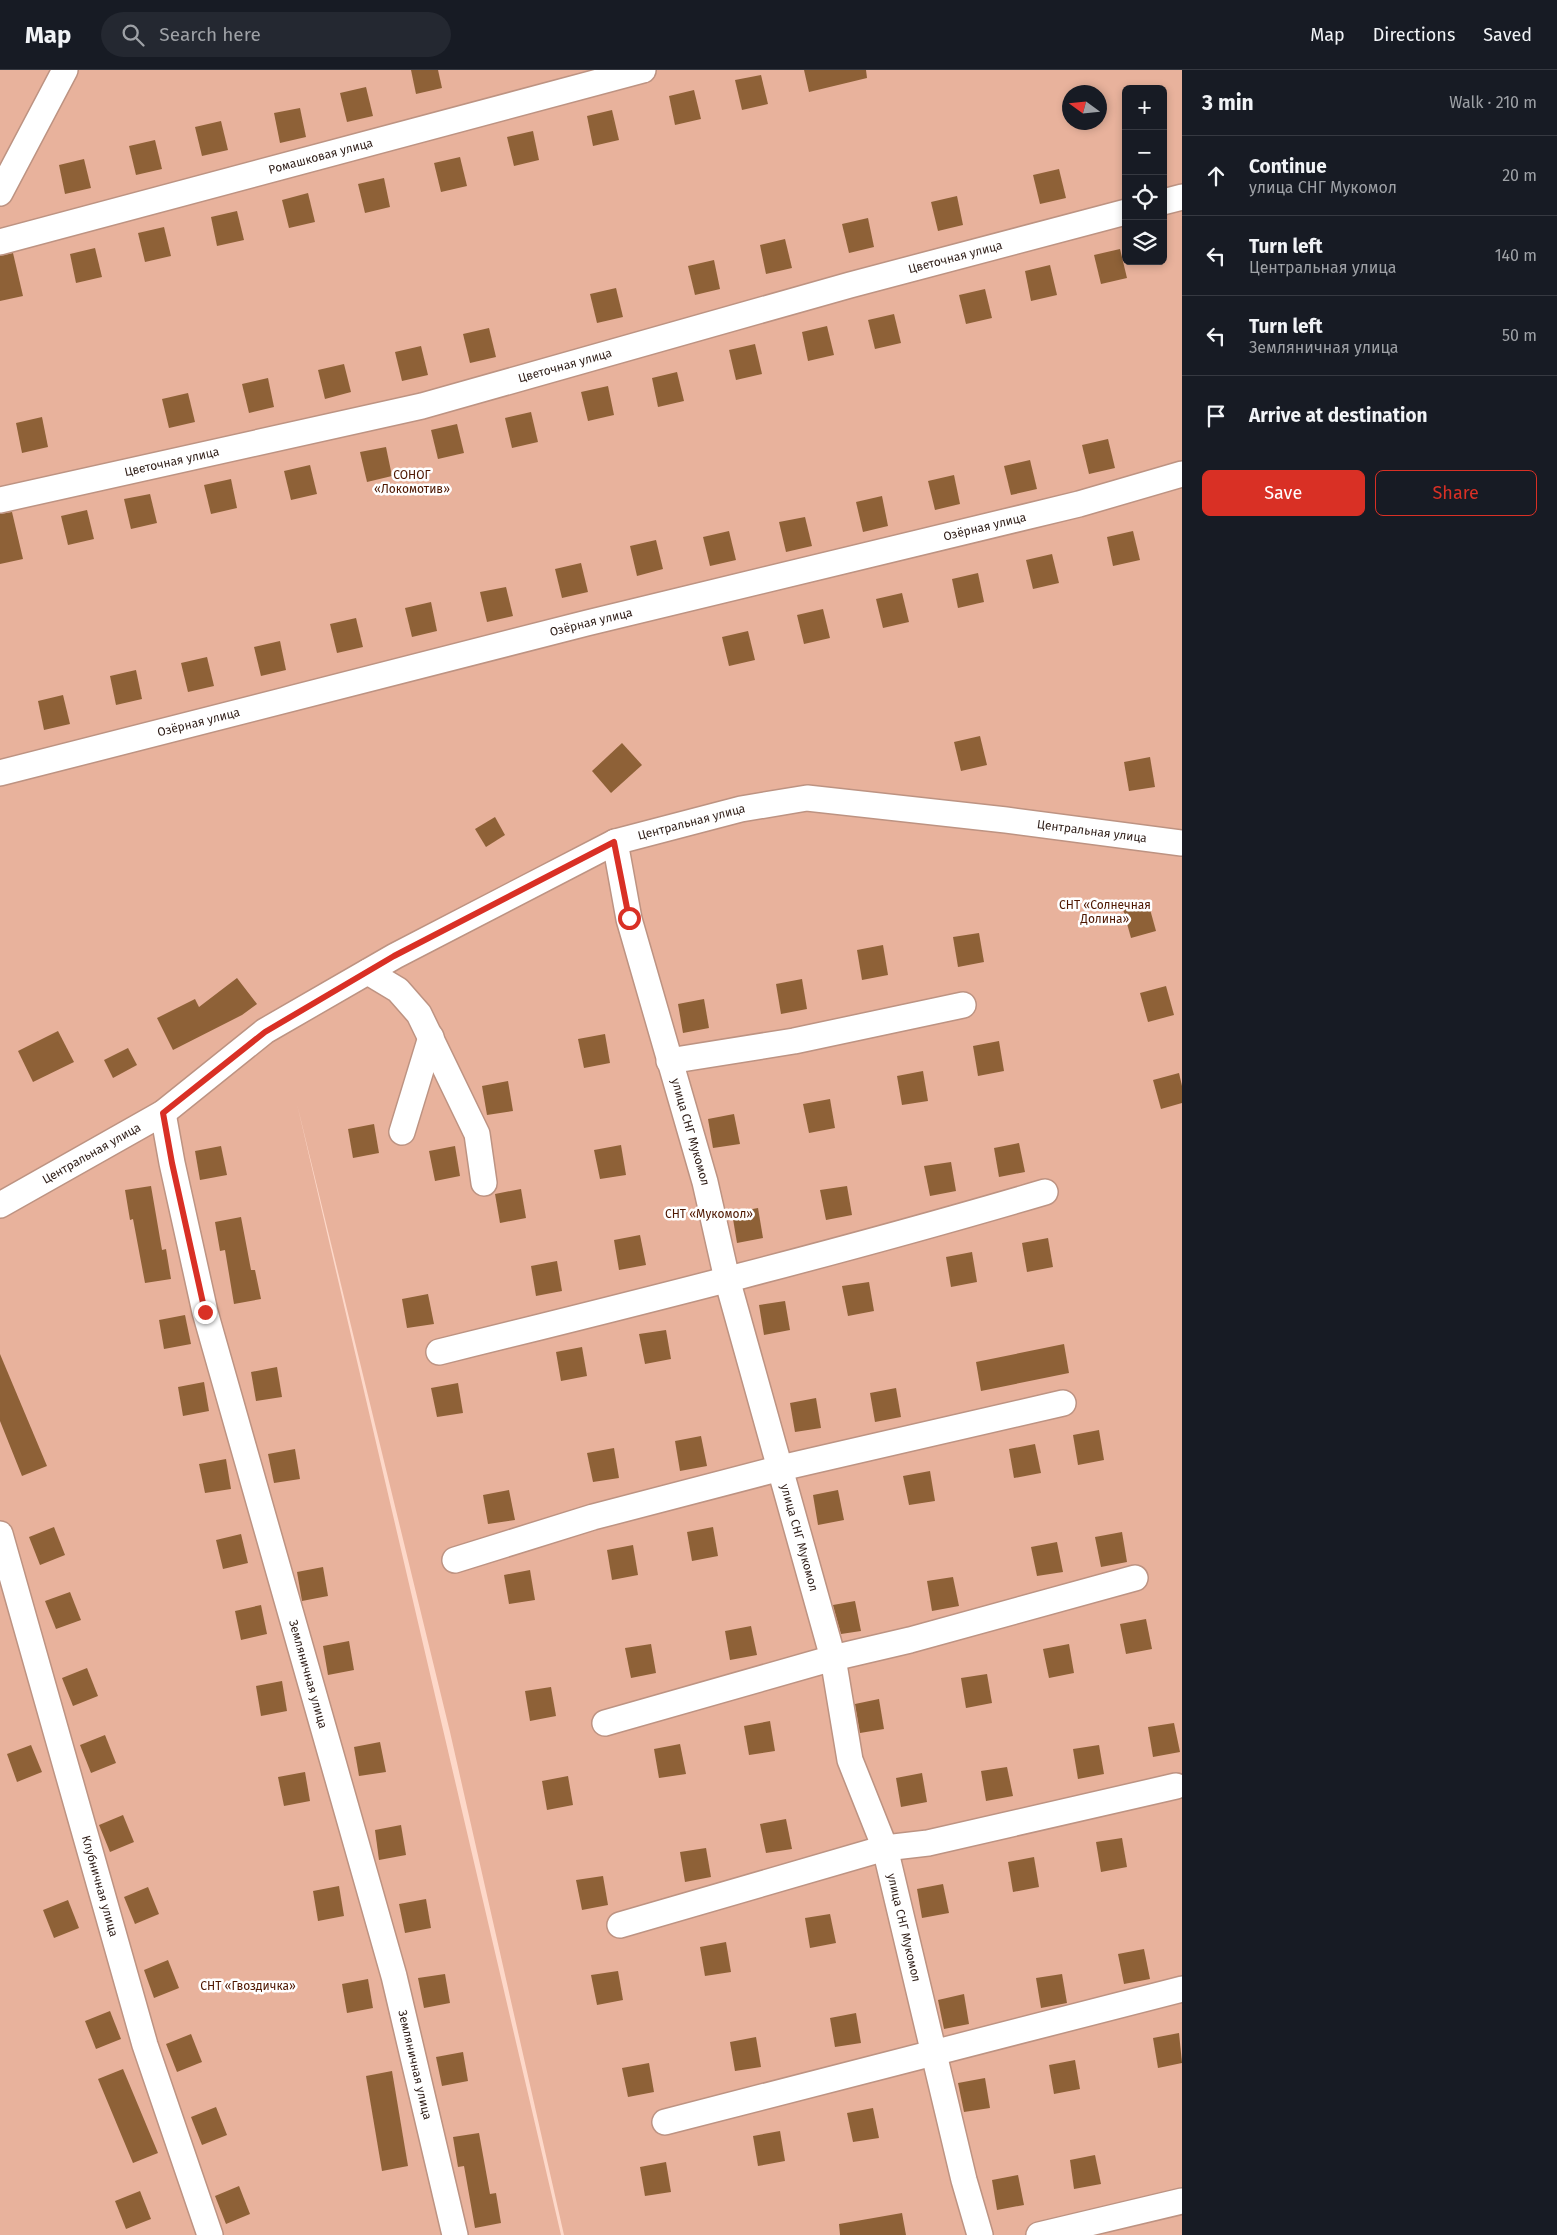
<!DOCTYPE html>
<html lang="en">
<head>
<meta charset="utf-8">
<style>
	:root { --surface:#171b24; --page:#242831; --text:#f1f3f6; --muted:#9ea1a6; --line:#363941; --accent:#d93025 }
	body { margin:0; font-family:"Fira Sans",sans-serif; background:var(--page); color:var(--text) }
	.controls { position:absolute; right:15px; top:15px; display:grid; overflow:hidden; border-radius:8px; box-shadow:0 2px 8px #0003 }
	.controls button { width:45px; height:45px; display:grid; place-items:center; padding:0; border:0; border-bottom:1px solid var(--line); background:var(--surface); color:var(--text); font:25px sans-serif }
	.compass { position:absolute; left:1062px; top:15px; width:45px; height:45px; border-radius:50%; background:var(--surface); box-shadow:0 2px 8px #0003; rotate:285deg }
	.stop { position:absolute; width:15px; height:15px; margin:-11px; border:4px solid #d93025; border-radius:50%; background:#fff }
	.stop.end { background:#d93025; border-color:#fff; box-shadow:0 1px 5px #0008 }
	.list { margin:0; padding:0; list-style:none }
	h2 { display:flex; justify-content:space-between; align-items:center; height:65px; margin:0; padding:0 20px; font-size:21px }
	h2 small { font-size:16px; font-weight:400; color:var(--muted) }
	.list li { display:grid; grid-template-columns:32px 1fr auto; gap:15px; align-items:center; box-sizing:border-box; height:80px; padding:0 20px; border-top:1px solid var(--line) }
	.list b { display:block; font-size:19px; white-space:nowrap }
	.list p { margin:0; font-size:16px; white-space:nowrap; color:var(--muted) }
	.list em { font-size:16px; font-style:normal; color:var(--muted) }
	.actions { display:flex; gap:10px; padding:15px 20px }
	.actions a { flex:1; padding:11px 0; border:1px solid var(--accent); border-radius:8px; text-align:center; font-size:18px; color:var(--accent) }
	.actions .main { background:var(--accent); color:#fff }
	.icon { flex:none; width:28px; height:28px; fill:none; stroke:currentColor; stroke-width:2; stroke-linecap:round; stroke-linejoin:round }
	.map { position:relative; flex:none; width:1182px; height:2165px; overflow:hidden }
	header { display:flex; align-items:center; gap:30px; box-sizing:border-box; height:70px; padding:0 25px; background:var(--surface); border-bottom:1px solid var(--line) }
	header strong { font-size:24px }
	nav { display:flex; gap:28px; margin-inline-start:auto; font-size:18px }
	.search { width:350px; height:45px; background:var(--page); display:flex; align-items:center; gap:12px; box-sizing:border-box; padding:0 18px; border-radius:28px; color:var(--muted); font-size:19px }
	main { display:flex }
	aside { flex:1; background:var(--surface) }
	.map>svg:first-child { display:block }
	.green { fill:#e8b29c; fill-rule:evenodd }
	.building { fill:#8e6137 }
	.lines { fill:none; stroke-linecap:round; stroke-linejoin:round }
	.minor-casing { stroke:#bd9382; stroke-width:28 }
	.minor { stroke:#fff; stroke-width:25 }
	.route { stroke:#d93025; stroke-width:6 }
	.labels { text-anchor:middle; stroke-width:5; stroke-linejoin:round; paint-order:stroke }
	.street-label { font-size:12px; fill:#2f1e18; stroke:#fff }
	.park-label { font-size:12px; fill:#4e1700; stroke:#fff }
</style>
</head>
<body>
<header>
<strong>Map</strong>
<div class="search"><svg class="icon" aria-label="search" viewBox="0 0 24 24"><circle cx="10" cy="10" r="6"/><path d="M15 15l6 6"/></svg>Search here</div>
<nav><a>Map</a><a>Directions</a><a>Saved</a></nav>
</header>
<main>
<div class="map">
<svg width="1182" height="2165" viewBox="0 0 1182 2165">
	<rect width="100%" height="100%" fill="#fdd8c9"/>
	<path class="green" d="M0 0H1182V2165H564L450 1662 297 1034 561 2165H0ZM1126 19H1163V191H1126ZM1070 22H1100V52H1070Z"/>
	<g class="building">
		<polygon points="411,0 438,0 442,18 416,24"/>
		<polygon points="804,0 866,0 867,8 809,22"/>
		<polygon points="761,5 768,34 742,40 735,10"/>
		<polygon points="366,17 373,46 347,52 340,23"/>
		<polygon points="694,20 701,49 675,55 669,26"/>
		<polygon points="300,38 306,67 280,73 274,43"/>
		<polygon points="612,40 619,70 593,76 587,46"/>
		<polygon points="221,51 228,80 202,86 195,57"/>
		<polygon points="533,61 539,90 514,96 507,67"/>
		<polygon points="155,70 162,99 136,105 129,76"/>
		<polygon points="460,87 467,116 441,122 434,93"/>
		<polygon points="84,89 91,118 65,124 59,95"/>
		<polygon points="1059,99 1066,128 1040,134 1033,105"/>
		<polygon points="384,108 390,137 365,143 358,114"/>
		<polygon points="308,123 315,152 289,158 282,130"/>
		<polygon points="957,126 963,155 938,161 931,132"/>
		<polygon points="237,141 244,170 217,176 211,147"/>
		<polygon points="868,148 874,177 849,183 842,154"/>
		<polygon points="164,157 171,186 145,192 138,163"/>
		<polygon points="785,169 792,198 766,204 760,175"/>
		<polygon points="95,178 102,207 76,213 70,184"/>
		<polygon points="1120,179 1127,208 1101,214 1094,185"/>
		<polygon points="13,183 23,226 0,231 0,186"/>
		<polygon points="714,190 720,219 695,225 688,196"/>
		<polygon points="1050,195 1057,225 1031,231 1025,201"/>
		<polygon points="616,218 623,247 597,253 590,224"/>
		<polygon points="985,219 992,248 966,254 959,225"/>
		<polygon points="894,244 901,273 875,279 868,250"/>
		<polygon points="827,256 834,285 808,291 802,262"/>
		<polygon points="489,258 496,287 470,293 463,264"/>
		<polygon points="755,274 762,304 736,310 729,280"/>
		<polygon points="421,276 428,305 402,311 395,282"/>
		<polygon points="344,294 351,322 325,329 318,300"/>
		<polygon points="677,302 684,331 658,337 652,308"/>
		<polygon points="268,308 274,337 249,343 242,314"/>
		<polygon points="608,316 614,345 588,351 581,322"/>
		<polygon points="188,323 195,352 169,358 162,329"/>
		<polygon points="531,342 538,372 512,378 505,348"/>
		<polygon points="42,347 48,377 22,383 16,353"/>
		<polygon points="457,354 464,383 438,389 431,360"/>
		<polygon points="1108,369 1115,398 1089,404 1082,375"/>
		<polygon points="386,377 392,406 367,412 360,382"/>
		<polygon points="1030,390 1037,419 1011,425 1004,396"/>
		<polygon points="310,395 317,424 291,430 284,401"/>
		<polygon points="954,405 960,434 935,440 928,411"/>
		<polygon points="231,409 237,438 211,444 204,415"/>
		<polygon points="150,424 157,453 131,459 124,429"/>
		<polygon points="882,426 888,456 863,462 856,432"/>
		<polygon points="87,440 94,469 68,475 61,446"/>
		<polygon points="12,442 23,489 0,494 0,444"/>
		<polygon points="805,447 812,476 786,482 779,452"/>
		<polygon points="729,461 736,490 710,496 703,467"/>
		<polygon points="1133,461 1140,490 1113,496 1107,467"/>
		<polygon points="656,470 663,499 637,506 630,476"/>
		<polygon points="1052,484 1059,513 1033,519 1026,490"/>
		<polygon points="581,493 588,522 562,528 555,499"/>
		<polygon points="978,503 984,532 958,538 952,509"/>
		<polygon points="506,517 513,546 487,552 480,522"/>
		<polygon points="902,523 909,552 883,558 876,529"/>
		<polygon points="431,532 437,561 412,567 405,538"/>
		<polygon points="823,539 830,568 804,574 797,545"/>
		<polygon points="356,548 363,577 337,583 330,554"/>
		<polygon points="748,561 755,590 729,596 722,567"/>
		<polygon points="280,571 286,600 261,606 254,577"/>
		<polygon points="207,587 214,616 188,622 181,593"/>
		<polygon points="136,600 142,629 116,635 110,606"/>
		<polygon points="63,625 70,654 44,660 38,631"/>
		<polygon points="980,666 987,695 961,701 954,672"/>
		<polygon points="622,673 642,695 611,723 592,701"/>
		<polygon points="1150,687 1155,717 1129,721 1124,692"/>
		<polygon points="495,747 505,765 486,777 475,759"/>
		<polygon points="1148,832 1156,861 1131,868 1123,839"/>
		<polygon points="979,863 984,892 958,897 953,867"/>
		<polygon points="883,875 888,905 862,910 857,880"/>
		<polygon points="237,908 257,934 242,945 173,980 157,948 195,929 199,937"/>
		<polygon points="802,909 807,939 781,944 776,914"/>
		<polygon points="1166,916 1174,945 1148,952 1140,923"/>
		<polygon points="704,929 709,958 683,963 678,934"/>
		<polygon points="58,961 74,992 33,1012 18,981"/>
		<polygon points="605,964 610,993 584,998 578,969"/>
		<polygon points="999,971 1004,1001 978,1006 973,976"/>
		<polygon points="128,978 137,995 113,1008 104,990"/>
		<polygon points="923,1001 928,1031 902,1035 897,1006"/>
		<polygon points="1179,1003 1182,1016 1182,1033 1161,1039 1153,1010"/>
		<polygon points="508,1011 513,1041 487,1045 482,1016"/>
		<polygon points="830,1029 835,1058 809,1063 803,1034"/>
		<polygon points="734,1044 740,1074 713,1078 708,1049"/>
		<polygon points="374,1054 379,1083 353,1088 348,1059"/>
		<polygon points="1019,1073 1025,1102 999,1107 994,1078"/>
		<polygon points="621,1075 626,1105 600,1109 594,1080"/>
		<polygon points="221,1076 227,1105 200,1110 195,1081"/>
		<polygon points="455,1076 460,1106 435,1111 429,1081"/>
		<polygon points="951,1092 956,1121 930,1126 924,1096"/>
		<polygon points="151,1116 162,1180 166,1179 171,1209 145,1213 133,1149 130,1150 125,1120"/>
		<polygon points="847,1116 852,1145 826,1150 820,1120"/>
		<polygon points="521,1119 526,1148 500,1153 495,1124"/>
		<polygon points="758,1138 763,1168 737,1173 732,1143"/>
		<polygon points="241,1147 251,1200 255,1200 261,1229 234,1234 225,1180 220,1181 215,1152"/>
		<polygon points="640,1165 646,1195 619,1200 614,1170"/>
		<polygon points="1048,1168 1053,1197 1027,1202 1022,1173"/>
		<polygon points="972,1182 977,1212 951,1217 946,1187"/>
		<polygon points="557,1191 562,1221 536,1226 531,1196"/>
		<polygon points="869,1212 874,1241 848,1246 842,1216"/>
		<polygon points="428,1224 434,1254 407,1258 402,1229"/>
		<polygon points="785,1231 790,1260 764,1265 759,1235"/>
		<polygon points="185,1245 191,1274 164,1279 159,1250"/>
		<polygon points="666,1260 671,1289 645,1294 639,1264"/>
		<polygon points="1064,1274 1069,1303 981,1321 976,1292"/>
		<polygon points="582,1277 587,1306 561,1311 556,1282"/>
		<polygon points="0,1284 47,1396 22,1406 0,1351"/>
		<polygon points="277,1297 282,1327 256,1331 251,1302"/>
		<polygon points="204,1312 209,1341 183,1346 178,1317"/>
		<polygon points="458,1313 463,1343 437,1347 431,1318"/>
		<polygon points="896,1318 901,1347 875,1352 870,1323"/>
		<polygon points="816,1328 821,1358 795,1362 790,1333"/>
		<polygon points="1099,1360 1104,1390 1078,1395 1073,1365"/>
		<polygon points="701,1366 707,1396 680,1401 675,1371"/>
		<polygon points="1035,1374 1041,1403 1014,1408 1009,1379"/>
		<polygon points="614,1378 619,1408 593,1412 587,1383"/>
		<polygon points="295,1379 300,1409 274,1413 268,1384"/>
		<polygon points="226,1389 231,1419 205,1423 199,1394"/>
		<polygon points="930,1401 935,1431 909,1435 903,1406"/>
		<polygon points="509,1420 515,1450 488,1454 483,1425"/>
		<polygon points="838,1420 844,1450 818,1455 813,1425"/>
		<polygon points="54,1457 65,1485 40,1495 29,1467"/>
		<polygon points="713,1457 718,1486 692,1491 687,1462"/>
		<polygon points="1122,1462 1127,1492 1101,1497 1095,1467"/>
		<polygon points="241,1464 248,1493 223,1499 216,1470"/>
		<polygon points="1057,1472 1063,1502 1037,1506 1031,1477"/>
		<polygon points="633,1475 638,1505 612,1510 607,1480"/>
		<polygon points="323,1497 328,1526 302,1531 297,1502"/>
		<polygon points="530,1500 535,1530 509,1534 504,1505"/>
		<polygon points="953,1507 959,1536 932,1541 927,1511"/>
		<polygon points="70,1522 81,1550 56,1559 45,1531"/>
		<polygon points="855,1531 861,1561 841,1564 833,1535"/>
		<polygon points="261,1535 267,1564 241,1570 235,1541"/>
		<polygon points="1146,1549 1152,1579 1126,1584 1120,1554"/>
		<polygon points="751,1556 757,1585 730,1590 725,1561"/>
		<polygon points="349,1571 354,1600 328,1605 323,1576"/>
		<polygon points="651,1574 656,1603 631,1608 625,1578"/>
		<polygon points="1069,1574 1074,1603 1049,1608 1043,1579"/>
		<polygon points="87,1598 98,1626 73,1636 62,1608"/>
		<polygon points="987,1604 992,1633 966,1638 961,1608"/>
		<polygon points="282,1611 287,1641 261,1646 256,1616"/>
		<polygon points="551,1617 556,1646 530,1651 525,1621"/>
		<polygon points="879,1629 884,1659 860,1663 855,1634"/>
		<polygon points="770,1651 775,1681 749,1685 744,1656"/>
		<polygon points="1174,1653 1180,1682 1153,1687 1148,1657"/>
		<polygon points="105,1665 116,1693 91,1703 80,1675"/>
		<polygon points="380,1672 386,1702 359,1706 354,1677"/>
		<polygon points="680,1674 686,1704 659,1708 654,1679"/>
		<polygon points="31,1675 42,1702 17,1712 7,1684"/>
		<polygon points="1099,1675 1104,1704 1078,1709 1073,1679"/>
		<polygon points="1007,1697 1013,1726 986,1731 981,1701"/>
		<polygon points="305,1702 310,1731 284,1736 278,1707"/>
		<polygon points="922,1703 927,1732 901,1737 896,1708"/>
		<polygon points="568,1706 573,1735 547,1740 542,1711"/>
		<polygon points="123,1745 134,1772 110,1782 99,1755"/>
		<polygon points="786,1749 792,1779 766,1783 760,1754"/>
		<polygon points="401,1755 406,1785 379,1790 375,1760"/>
		<polygon points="1122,1768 1127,1797 1101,1802 1096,1772"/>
		<polygon points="706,1778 711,1807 685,1812 680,1782"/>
		<polygon points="1034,1787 1039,1817 1013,1822 1008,1792"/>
		<polygon points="603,1806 608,1835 582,1840 576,1810"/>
		<polygon points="943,1814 949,1843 922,1848 917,1819"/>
		<polygon points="339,1816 344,1846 318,1851 313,1821"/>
		<polygon points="148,1817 159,1844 135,1854 124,1827"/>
		<polygon points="426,1829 431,1858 405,1863 399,1834"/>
		<polygon points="68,1830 79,1858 54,1868 43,1840"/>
		<polygon points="830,1844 836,1873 810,1878 805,1848"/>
		<polygon points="726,1872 731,1902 705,1906 700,1877"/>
		<polygon points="1144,1879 1150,1909 1124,1914 1118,1884"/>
		<polygon points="168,1890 179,1918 154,1928 144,1900"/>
		<polygon points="618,1901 623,1930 597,1935 591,1905"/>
		<polygon points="445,1904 450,1933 424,1938 418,1908"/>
		<polygon points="1062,1904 1067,1933 1041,1938 1036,1908"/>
		<polygon points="368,1909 373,1938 347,1943 342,1914"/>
		<polygon points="964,1924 969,1954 944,1959 938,1930"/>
		<polygon points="110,1941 121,1969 96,1979 85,1951"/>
		<polygon points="856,1943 861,1973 835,1977 830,1948"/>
		<polygon points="1179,1963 1182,1993 1158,1998 1153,1968"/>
		<polygon points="191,1964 202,1992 177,2002 166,1974"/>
		<polygon points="756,1967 761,1997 735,2001 730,1972"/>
		<polygon points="463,1982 468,2011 442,2016 436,1987"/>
		<polygon points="1075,1990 1080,2019 1054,2024 1049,1995"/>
		<polygon points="649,1993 654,2022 628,2027 622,1998"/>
		<polygon points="123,1999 158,2083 133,2093 98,2009"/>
		<polygon points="392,2001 408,2096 382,2101 366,2006"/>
		<polygon points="985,2008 990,2038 964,2042 958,2013"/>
		<polygon points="216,2037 227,2065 202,2075 191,2047"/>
		<polygon points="873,2038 879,2068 853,2072 847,2043"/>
		<polygon points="780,2061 785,2091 758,2096 753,2066"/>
		<polygon points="479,2063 490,2124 496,2123 501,2153 475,2158 464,2096 458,2097 453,2067"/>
		<polygon points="1095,2085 1101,2114 1074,2119 1070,2090"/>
		<polygon points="666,2092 671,2122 645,2126 640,2097"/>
		<polygon points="1018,2105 1024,2135 997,2140 992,2110"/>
		<polygon points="239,2116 250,2144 226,2154 215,2126"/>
		<polygon points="140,2121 151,2149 126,2159 115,2131"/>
		<polygon points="902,2143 906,2165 840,2165 839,2154"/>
	</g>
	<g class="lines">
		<g class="minor-casing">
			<g id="minor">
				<polyline points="0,123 65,0"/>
				<polyline points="1163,132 1182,127"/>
				<path id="s1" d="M0 172 643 0"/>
				<path id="s2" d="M0 430 422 336 850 215 1126 142"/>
				<path id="s3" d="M0 703 587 553 1079 434 1182 404"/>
				<path id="s4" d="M615 772 629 849 705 1112 727 1209 833 1588 850 1690 885 1778 964 2110 980 2165"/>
				<polyline points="368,902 398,920 419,944 477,1064 484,1113"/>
				<polyline points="669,991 794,971 963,935"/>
				<path id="s5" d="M163 1043 172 1093 205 1242 394 1906 455 2165"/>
				<polyline points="402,1062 431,967"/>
				<path id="s6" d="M0 1135 163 1043 265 961 395 886 615 772 741 739 807 728 1006 750 1182 773"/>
				<path d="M439 1282C642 1232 845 1181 1045 1122"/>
				<path id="s7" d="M0 1464 145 1975 210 2165"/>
				<polyline points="455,1490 593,1447 781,1398 1063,1333"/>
				<polyline points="605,1653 833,1588 910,1570 1135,1508"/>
				<polyline points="620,1855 885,1778 928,1773 1176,1716"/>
				<polyline points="665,2052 1182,1919"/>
				<polyline points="1039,2165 1182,2131"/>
			</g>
		</g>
		<use href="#minor" class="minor"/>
	</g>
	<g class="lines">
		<polyline class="route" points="205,1242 172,1093 163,1043 265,962 394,886 614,772 629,848"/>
	</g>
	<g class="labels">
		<g class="street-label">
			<text dy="4" stroke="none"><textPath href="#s1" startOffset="332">Ромашковая улица</textPath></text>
			<text dy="4" stroke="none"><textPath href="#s2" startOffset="986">Цветочная улица</textPath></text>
			<text dy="4" stroke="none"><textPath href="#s2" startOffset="581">Цветочная улица</textPath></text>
			<text dy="4" stroke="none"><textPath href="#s2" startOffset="176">Цветочная улица</textPath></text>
			<text dy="4" stroke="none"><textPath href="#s3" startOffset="1015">Озёрная улица</textPath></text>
			<text dy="4" stroke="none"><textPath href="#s3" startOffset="610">Озёрная улица</textPath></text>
			<text dy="4" stroke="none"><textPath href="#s3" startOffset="205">Озёрная улица</textPath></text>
			<text dy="4" stroke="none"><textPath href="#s6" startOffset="795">Центральная улица</textPath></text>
			<text dy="4" stroke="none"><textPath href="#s6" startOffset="1200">Центральная улица</textPath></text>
			<text dy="4" stroke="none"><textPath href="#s4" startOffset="300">улица СНГ Мукомол</textPath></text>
			<text dy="4" stroke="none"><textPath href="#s6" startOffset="105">Центральная улица</textPath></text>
			<text dy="4" stroke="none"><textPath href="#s4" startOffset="720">улица СНГ Мукомол</textPath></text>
			<text dy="4" stroke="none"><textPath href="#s5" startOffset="580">Земляничная улица</textPath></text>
			<text dy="4" stroke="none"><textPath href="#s7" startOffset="366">Клубничная улица</textPath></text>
			<text dy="4" stroke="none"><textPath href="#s4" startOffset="1125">улица СНГ Мукомол</textPath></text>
			<text dy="4" stroke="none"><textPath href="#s5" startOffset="985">Земляничная улица</textPath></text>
		</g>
		<g class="park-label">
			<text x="412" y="409">СОНОГ<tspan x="412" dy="14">«Локомотив»</tspan></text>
			<text x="1105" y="839">СНТ «Солнечная<tspan x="1105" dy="14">Долина»</tspan></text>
			<text x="709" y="1148">СНТ «Мукомол»</text>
			<text x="248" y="1920">СНТ «Гвоздичка»</text>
		</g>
	</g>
</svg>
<div class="controls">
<button>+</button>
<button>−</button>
<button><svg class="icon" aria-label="locate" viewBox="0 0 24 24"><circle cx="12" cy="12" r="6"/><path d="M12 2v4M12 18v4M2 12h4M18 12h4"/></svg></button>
<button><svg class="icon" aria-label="layers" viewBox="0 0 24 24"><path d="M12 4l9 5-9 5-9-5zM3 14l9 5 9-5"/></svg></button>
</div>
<svg class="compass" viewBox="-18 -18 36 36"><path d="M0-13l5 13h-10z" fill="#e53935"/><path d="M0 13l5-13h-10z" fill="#9ea1a6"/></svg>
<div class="stop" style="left:629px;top:848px"></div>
<div class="stop end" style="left:205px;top:1242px"></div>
</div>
<aside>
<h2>3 min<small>Walk · 210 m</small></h2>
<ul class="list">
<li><svg class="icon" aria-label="ahead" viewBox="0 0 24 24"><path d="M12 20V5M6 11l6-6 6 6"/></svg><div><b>Continue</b><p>улица СНГ Мукомол</p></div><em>20 m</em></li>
<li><svg class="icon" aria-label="left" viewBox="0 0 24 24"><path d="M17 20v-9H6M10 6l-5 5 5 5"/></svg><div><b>Turn left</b><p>Центральная улица</p></div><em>140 m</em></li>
<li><svg class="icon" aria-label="left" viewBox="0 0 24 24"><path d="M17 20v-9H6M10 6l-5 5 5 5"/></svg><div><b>Turn left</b><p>Земляничная улица</p></div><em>50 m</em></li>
<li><svg class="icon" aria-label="arrive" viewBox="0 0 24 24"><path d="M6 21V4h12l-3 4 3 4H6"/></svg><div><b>Arrive at destination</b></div></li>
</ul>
<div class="actions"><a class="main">Save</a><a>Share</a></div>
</aside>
</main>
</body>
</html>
